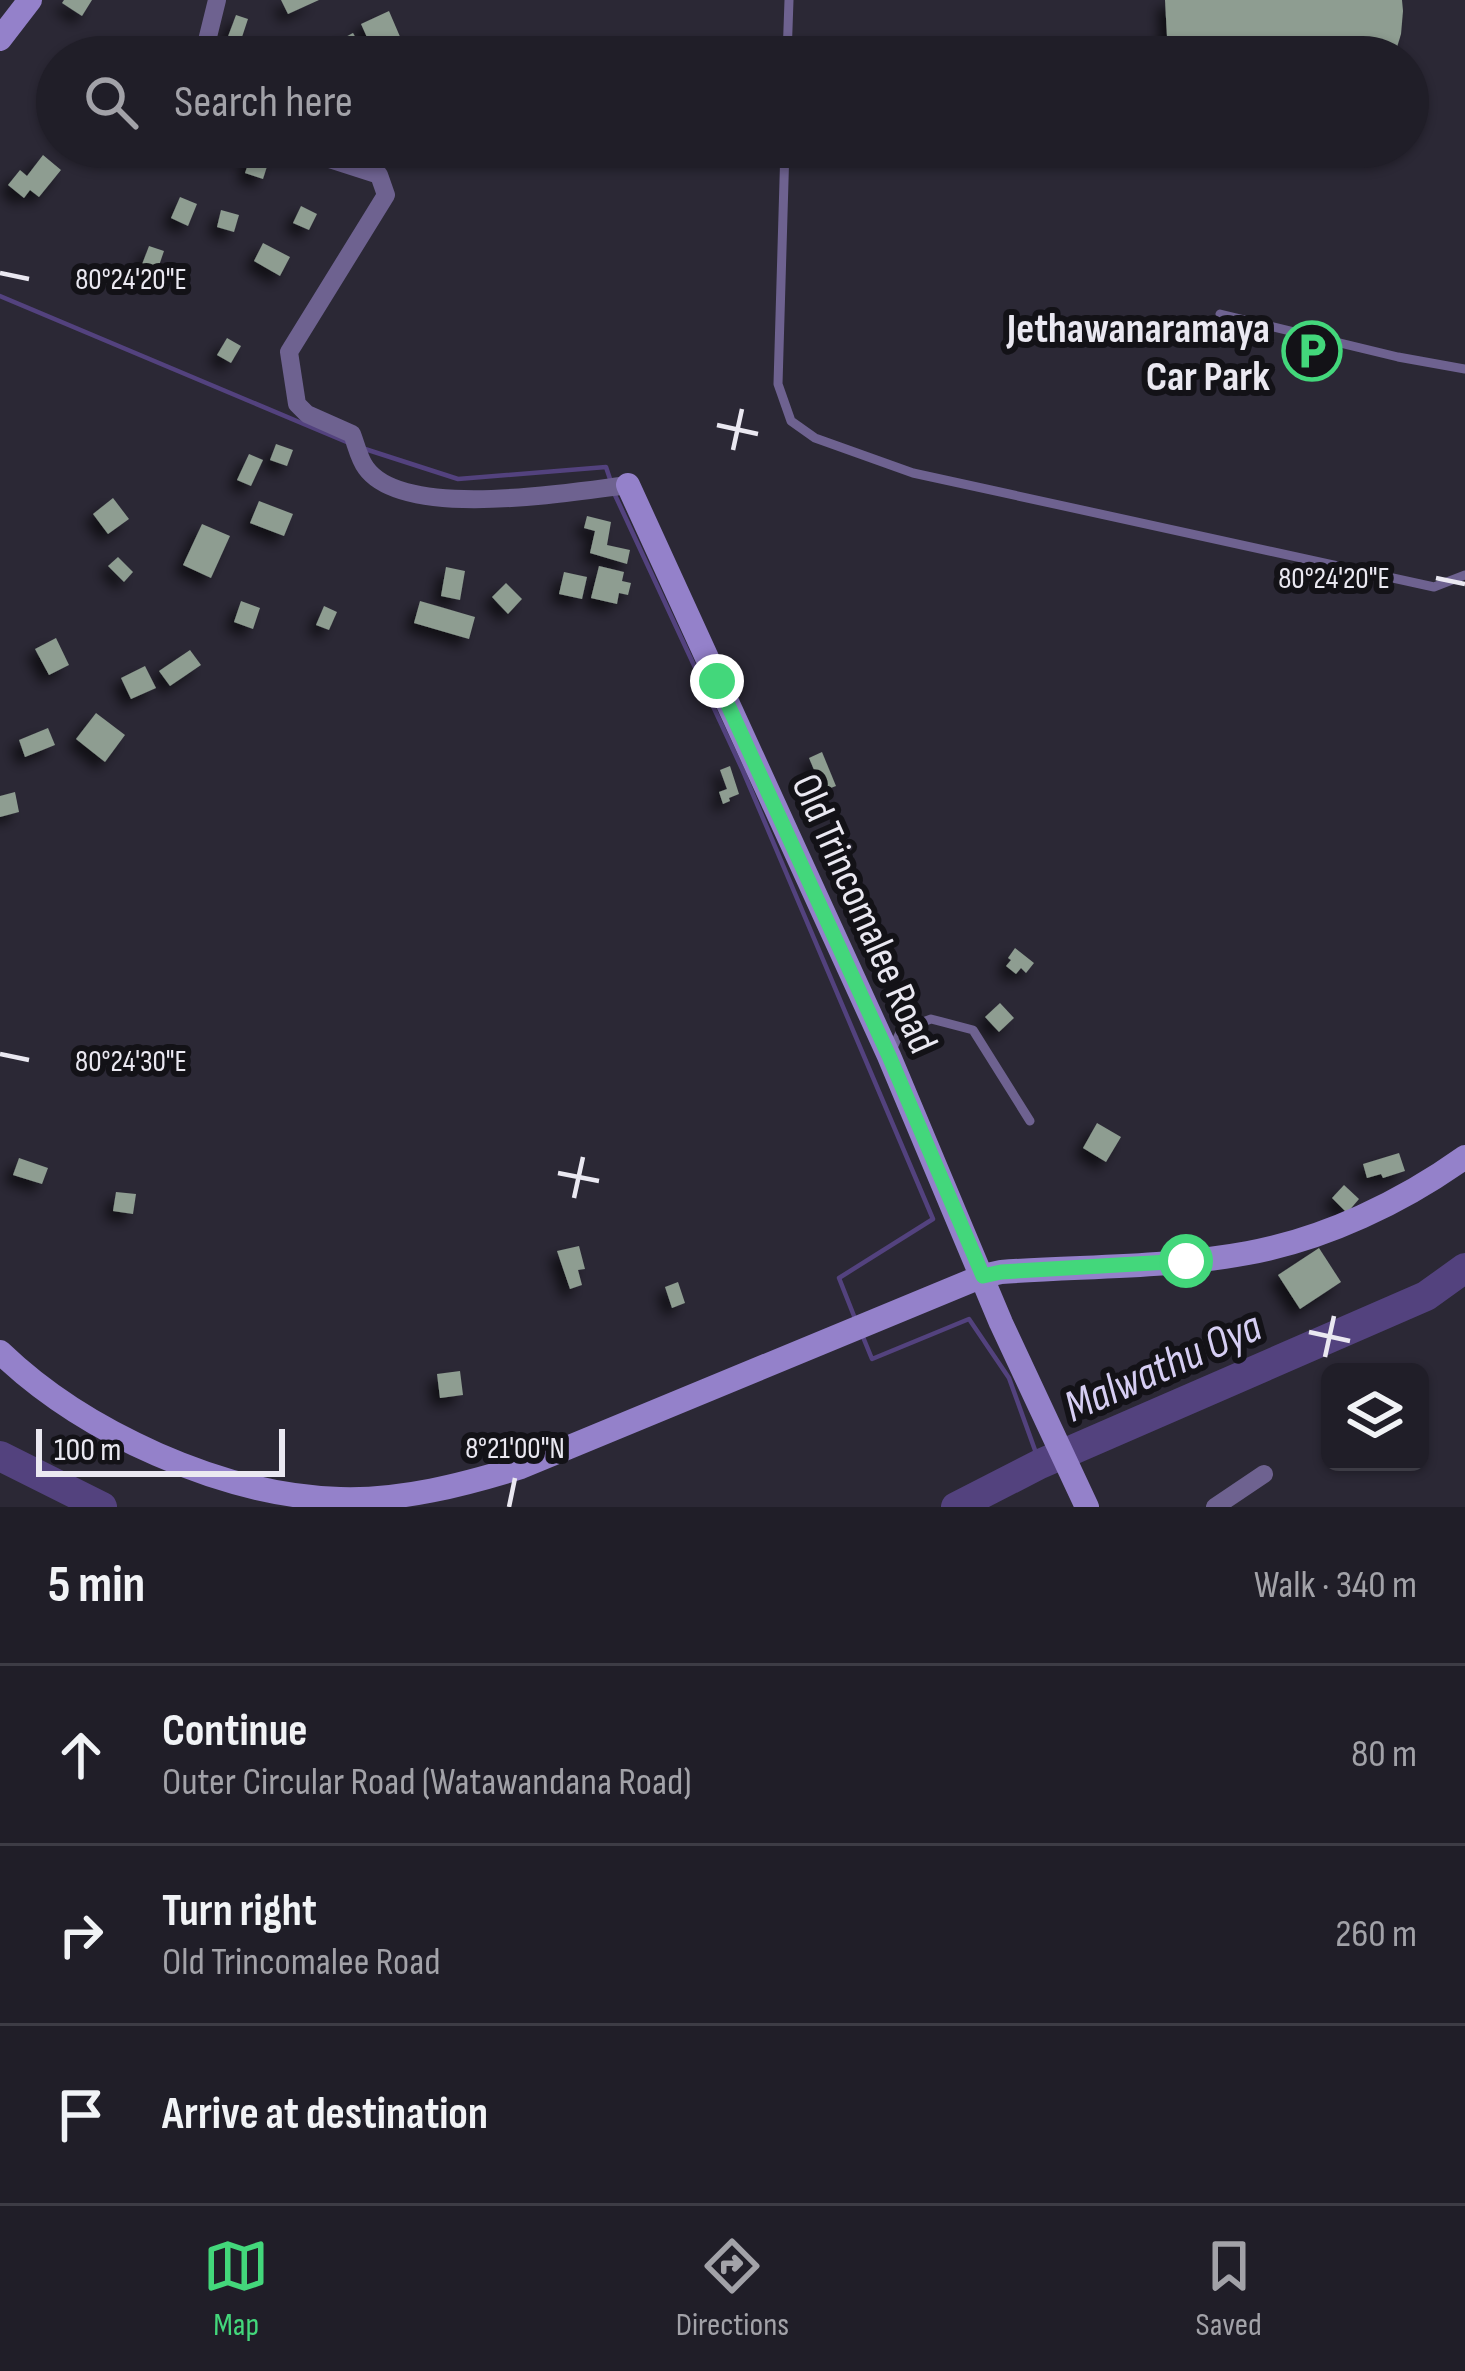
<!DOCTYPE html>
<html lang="en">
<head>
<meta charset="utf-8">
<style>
	:root { --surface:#201e28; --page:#282730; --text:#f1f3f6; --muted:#a2a2a8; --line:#3d3c45; --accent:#43d77b }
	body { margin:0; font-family:"Sofia Sans Condensed",sans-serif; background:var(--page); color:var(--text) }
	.controls { position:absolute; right:36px; bottom:36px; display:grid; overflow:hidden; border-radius:18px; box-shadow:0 3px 9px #0004 }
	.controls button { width:108px; height:108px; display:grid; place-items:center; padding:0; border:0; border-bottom:3px solid var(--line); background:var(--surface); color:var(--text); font:60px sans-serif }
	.scale { position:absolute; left:36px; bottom:30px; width:249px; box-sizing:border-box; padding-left:12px; border:6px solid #eae8f1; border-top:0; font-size:33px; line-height:42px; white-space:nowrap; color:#eae8f1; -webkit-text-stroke:9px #131217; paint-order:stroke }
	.stop { position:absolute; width:36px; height:36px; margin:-27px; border:9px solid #43d77b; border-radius:50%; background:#fff }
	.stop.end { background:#43d77b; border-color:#fff; box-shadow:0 3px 12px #0008 }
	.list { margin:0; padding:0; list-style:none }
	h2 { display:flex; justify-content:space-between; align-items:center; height:156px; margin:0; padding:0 48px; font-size:51px }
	h2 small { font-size:39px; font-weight:400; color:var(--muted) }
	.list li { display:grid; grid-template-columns:78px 1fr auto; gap:36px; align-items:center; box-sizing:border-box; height:180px; padding:0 48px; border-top:3px solid var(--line) }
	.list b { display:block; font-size:45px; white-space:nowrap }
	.list p { margin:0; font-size:39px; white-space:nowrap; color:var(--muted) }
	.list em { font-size:39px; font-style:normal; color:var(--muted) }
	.icon { flex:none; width:66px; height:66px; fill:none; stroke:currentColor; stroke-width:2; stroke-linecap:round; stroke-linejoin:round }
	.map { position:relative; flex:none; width:1465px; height:1507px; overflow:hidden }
	.search { position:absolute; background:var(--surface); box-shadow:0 3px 9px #0004; left:36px; right:36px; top:36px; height:132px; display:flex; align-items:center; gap:30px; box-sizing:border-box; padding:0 42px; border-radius:66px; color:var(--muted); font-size:45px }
	.sheet { height:696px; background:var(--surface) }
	nav { display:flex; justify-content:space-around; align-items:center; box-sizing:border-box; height:168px; border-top:3px solid var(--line); background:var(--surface); font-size:33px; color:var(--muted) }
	nav a { display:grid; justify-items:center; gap:6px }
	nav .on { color:var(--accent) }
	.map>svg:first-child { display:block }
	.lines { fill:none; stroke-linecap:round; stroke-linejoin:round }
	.stream { stroke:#53427e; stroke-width:4.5 }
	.river { stroke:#53427e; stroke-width:30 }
	.building { fill:#8e9d91; filter:url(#shadow) }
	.lane { stroke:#6e6290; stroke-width:9 }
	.street { stroke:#6e6290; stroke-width:18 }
	.secondary { stroke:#9481ca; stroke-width:24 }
	.route { stroke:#43d77b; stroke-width:15 }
	.ticks { fill:none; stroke:#eae8f1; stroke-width:4.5 }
	.labels { text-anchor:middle; stroke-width:12; stroke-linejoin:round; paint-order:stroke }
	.poi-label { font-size:42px; font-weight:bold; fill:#eae8f1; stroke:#131217; text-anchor:end }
	.street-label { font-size:42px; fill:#eae8f1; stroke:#131217 }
	.water-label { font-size:45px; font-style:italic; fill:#d6cef3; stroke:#131217 }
	.ticks-label { font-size:30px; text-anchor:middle; fill:#eae8f1; stroke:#131217; stroke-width:12; stroke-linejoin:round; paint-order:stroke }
</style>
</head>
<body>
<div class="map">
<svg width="1465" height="1507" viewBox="0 0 1465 1507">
	<defs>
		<filter id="shadow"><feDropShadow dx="-8" dy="8" stdDeviation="6" flood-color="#0009"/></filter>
	</defs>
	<rect width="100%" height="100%" fill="#2b2835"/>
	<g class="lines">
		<g class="stream">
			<polyline points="0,296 349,443"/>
			<polyline points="365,449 458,479 606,467 610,479"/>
			<polyline points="615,495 743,771 933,1219 839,1278 856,1321"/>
			<polyline points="863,1337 872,1359 969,1319 1009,1378 1040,1464"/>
		</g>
		<g class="river">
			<polyline points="0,1456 102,1507"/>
			<polyline points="956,1507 1040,1464 1426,1296 1465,1268"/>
		</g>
	</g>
	<g class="building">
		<polygon points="64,0 92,0 82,16 62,3"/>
		<polygon points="281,0 319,0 288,14"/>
		<polygon points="1165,0 1402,0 1403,11 1401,34 1394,57 1174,57 1167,36"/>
		<polygon points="389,11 401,39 409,36 415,49 408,52 411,57 376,57 361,24"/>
		<polygon points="236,15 248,19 239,46 226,42"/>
		<polygon points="353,33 361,47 348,55 340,40"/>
		<polygon points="254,147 272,151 263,179 245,173"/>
		<polygon points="43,155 61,170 39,197 30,190 24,198 8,185 20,170 27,176"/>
		<polygon points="180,197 197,204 188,226 171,218"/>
		<polygon points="301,206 317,214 309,230 293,223"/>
		<polygon points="221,210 239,215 234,232 217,227"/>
		<polygon points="263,243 290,257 280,276 254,261"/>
		<polygon points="149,246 164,251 154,280 138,275"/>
		<polygon points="227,338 241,346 231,363 217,355"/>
		<polygon points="276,444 293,450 287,466 270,460"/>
		<polygon points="249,454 263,460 251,486 237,480"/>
		<polygon points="113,498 129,519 108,534 93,514"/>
		<polygon points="259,501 293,514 284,536 250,523"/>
		<polygon points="587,516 611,522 607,545 630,550 627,564 590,553 595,531 584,528"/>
		<polygon points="202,524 230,536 211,578 183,565"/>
		<polygon points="118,557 133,572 124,582 108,566"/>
		<polygon points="599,566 624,572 622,581 631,583 628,595 619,593 617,604 591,598"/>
		<polygon points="446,567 465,571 460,600 441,596"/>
		<polygon points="564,572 587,577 582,599 559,594"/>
		<polygon points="506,583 522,599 508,614 492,597"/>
		<polygon points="241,601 260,608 253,629 234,622"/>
		<polygon points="420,601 475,617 469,639 414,623"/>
		<polygon points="324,606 337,612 329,630 316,625"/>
		<polygon points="56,638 69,665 49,675 35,649"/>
		<polygon points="190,650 201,665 170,686 159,671"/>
		<polygon points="145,666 156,688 131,699 121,678"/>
		<polygon points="96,713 125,735 105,762 76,739"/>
		<polygon points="48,728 55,745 25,757 19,740"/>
		<polygon points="822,752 836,786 823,791 809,758"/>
		<polygon points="730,766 739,794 729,798 730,801 723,804 719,792 727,789 720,770"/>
		<polygon points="15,792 19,812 0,817 0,796"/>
		<polygon points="1015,948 1034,963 1026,973 1021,968 1016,974 1006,966 1011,960 1008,958"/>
		<polygon points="1000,1003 1014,1018 999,1032 985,1017"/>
		<polygon points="1097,1123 1121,1137 1106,1162 1083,1148"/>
		<polygon points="1399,1153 1405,1171 1383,1178 1381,1174 1367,1178 1363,1164"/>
		<polygon points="19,1158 48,1168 42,1184 13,1175"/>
		<polygon points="1344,1185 1359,1199 1347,1213 1332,1198"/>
		<polygon points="116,1192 136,1194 133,1214 113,1211"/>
		<polygon points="579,1246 585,1269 578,1270 582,1285 570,1289 557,1251"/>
		<polygon points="1319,1248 1341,1282 1300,1309 1278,1275"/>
		<polygon points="678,1282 685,1303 672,1308 665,1287"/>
		<polygon points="460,1371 463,1395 440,1398 437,1374"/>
	</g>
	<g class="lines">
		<g class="lane">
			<polyline points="787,57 789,0"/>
			<polyline points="785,147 778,384 791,421 815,438 913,473 1434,587 1465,575"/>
			<polyline points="1220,314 1398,357 1465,369"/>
			<polyline points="892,1050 901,1030 931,1019 973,1030 1030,1121"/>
		</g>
		<g class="street">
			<polyline points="203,57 217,0"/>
			<path d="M292 147 379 175 386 195 289 352 297 404 307 414 352 434C356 444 359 459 366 468 404 521 571 492 628 485"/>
			<polyline points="1215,1507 1264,1474"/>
		</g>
		<g class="secondary">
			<polyline points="0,39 30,0"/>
			<polyline points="628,485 889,1056 1001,1323 1087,1507"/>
			<path d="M0 1352C83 1432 223 1496 340 1499 401 1501 463 1485 521 1467L983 1276 1001 1272C1083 1266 1167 1268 1248 1253 1325 1239 1402 1202 1465 1157"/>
		</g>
	</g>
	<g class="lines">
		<polyline class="route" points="717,681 889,1056 983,1276 1001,1272 1186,1261"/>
	</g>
	<path class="ticks" d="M0 273 29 279M717 425 758 434M733 450 742 409M1436 578 1465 584M0 1054 29 1060M558 1173 599 1181M574 1198 583 1157M1309 1332 1350 1341M1325 1357 1334 1316M509 1507 515 1478"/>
	<defs>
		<g id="parking-ring" transform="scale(3)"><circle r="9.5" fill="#131217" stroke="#43d77b" stroke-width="1.5"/><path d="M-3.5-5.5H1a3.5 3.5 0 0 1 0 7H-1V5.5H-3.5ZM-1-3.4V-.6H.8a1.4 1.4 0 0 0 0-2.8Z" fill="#43d77b"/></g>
	</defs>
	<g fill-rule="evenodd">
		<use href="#parking-ring" x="1312" y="351"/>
	</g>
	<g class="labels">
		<g class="poi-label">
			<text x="1270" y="342">Jethawanaramaya<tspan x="1270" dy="48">Car Park</tspan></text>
		</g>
		<g class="street-label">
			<text transform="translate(866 913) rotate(66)" y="15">Old Trincomalee Road</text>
		</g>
		<g class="water-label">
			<text transform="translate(1162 1365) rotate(-24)" y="16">Malwathu Oya</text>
		</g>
	</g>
	<g class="ticks-label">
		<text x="131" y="289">80°24'20"E</text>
		<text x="1334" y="588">80°24'20"E</text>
		<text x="131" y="1071">80°24'30"E</text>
		<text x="515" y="1458">8°21'00"N</text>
	</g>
</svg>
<div class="controls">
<button><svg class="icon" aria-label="layers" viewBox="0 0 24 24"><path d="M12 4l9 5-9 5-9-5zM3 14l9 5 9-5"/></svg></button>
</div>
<div class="scale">100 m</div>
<div class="stop" style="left:1186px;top:1261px"></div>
<div class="stop end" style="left:717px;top:681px"></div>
<div class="search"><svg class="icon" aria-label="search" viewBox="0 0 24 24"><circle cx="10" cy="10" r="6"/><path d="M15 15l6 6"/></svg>Search here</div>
</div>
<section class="sheet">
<h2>5 min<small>Walk · 340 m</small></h2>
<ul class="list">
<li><svg class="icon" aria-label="ahead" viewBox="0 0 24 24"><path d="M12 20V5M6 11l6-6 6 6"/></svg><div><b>Continue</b><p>Outer Circular Road (Watawandana Road)</p></div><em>80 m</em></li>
<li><svg class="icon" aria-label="right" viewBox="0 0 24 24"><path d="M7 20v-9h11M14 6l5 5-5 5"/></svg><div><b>Turn right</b><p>Old Trincomalee Road</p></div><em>260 m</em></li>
<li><svg class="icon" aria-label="arrive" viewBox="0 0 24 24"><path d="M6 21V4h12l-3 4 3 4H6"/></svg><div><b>Arrive at destination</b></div></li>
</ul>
</section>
<nav>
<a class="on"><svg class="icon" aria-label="map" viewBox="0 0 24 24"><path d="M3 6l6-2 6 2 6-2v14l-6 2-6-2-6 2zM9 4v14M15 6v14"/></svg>Map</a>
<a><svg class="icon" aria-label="directions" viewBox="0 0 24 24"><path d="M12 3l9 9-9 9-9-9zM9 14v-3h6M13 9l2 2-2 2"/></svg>Directions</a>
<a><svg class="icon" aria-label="saved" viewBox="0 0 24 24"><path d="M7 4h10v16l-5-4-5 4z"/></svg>Saved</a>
</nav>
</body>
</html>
